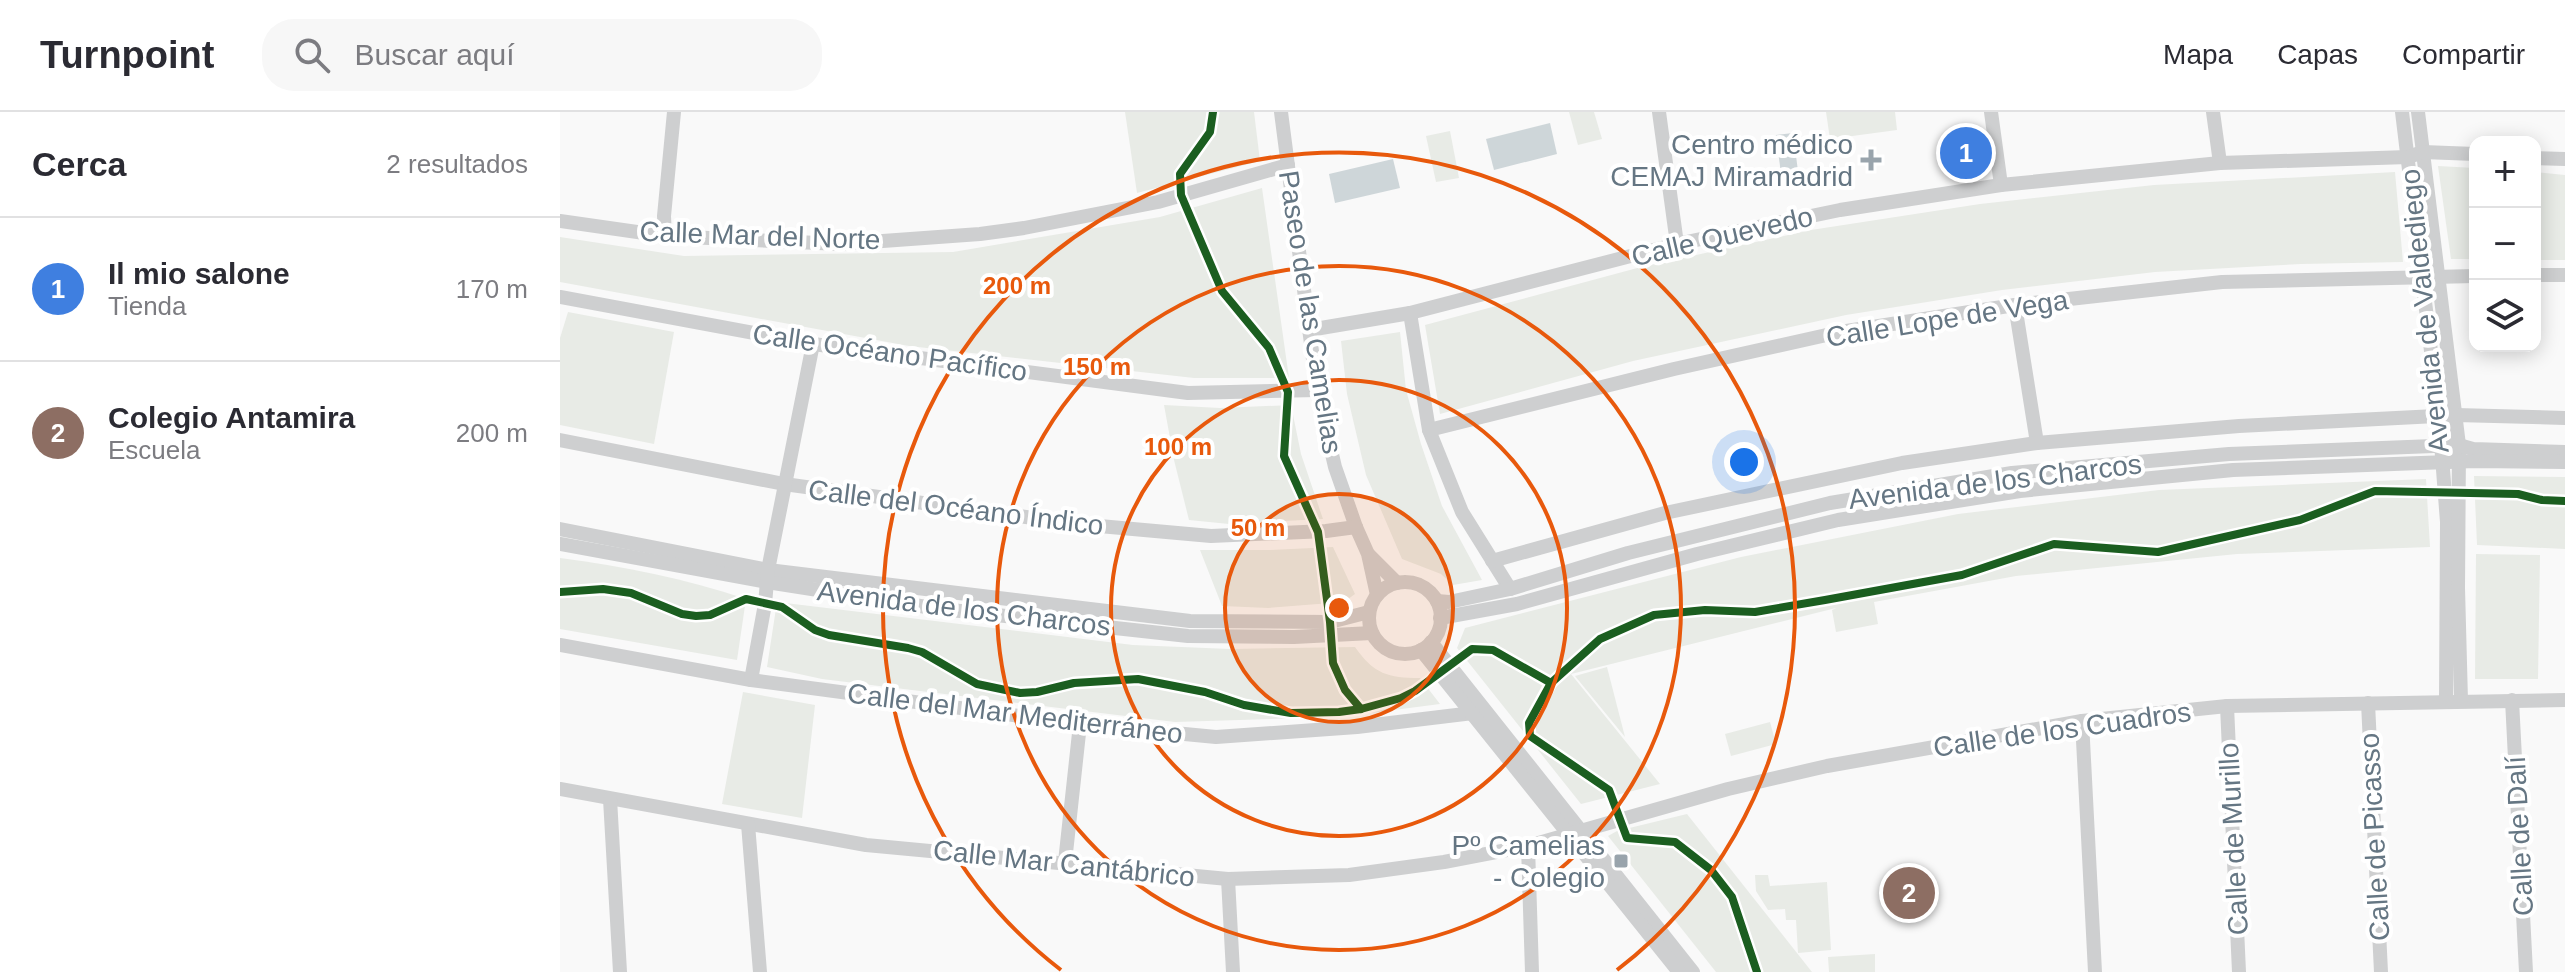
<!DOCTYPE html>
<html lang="es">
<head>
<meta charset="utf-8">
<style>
	:root { --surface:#fff; --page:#f7f7f7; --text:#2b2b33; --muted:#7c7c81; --line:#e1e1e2; --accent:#5c6169 }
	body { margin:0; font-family:Arial,sans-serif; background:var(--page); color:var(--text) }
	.controls { position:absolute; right:24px; top:24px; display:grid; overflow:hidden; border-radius:16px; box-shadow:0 4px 20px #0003 }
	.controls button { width:72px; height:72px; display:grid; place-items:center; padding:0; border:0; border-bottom:2px solid var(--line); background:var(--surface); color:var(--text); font:40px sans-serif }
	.you { position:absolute; left:1184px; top:350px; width:28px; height:28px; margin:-20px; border:6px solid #fff; border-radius:50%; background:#1a73e8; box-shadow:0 0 0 12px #1a73e833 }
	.badge { display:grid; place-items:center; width:52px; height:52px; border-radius:50%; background:var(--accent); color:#fff; font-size:26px; font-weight:700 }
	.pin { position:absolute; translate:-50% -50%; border:4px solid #fff; box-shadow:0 2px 8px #0006 }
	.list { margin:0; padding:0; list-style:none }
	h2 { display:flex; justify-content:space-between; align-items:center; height:104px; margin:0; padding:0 32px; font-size:34px }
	h2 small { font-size:26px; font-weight:400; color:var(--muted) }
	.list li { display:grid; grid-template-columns:52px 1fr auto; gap:24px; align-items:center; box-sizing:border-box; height:144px; padding:0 32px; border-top:2px solid var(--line) }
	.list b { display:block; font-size:30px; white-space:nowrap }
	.list p { margin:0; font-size:26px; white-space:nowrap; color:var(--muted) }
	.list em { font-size:26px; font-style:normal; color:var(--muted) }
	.icon { flex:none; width:44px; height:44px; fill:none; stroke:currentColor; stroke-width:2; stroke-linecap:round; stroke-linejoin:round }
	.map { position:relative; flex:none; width:2005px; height:860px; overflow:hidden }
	header { display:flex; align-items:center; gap:48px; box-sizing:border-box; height:112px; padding:0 40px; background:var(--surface); border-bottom:2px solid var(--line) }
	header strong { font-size:38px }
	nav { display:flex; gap:44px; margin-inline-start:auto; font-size:28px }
	.search { width:560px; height:72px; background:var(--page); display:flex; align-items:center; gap:20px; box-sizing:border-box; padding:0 28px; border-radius:32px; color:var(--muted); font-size:30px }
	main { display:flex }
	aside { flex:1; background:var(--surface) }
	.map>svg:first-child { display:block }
	.green { fill:#e8ebe6 }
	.water { fill:#ced6d9 }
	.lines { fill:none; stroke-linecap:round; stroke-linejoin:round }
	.minor { stroke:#cecfd0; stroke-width:14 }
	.cycleway-casing { stroke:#fff; stroke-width:13 }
	.cycleway { stroke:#1b5e20; stroke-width:8 }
	.ring { fill:none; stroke:#e8590c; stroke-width:4 }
	.poi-dot { fill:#99a4ac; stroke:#fff; stroke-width:3 }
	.labels { text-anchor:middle; stroke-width:8; stroke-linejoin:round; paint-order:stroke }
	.poi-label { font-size:28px; fill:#657683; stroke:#fff; text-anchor:end }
	.street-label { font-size:28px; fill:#657683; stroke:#fff }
	.centre { fill:#e8590c; stroke:#fff; stroke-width:4 }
	.ring-label { font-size:24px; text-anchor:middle; font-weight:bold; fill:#e8590c; stroke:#fff; stroke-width:8; stroke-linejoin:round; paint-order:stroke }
</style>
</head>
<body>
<header>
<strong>Turnpoint</strong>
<div class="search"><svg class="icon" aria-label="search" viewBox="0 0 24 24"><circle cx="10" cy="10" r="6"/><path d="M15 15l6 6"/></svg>Buscar aquí</div>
<nav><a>Mapa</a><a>Capas</a><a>Compartir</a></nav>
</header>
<main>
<aside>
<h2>Cerca<small>2 resultados</small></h2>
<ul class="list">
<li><span class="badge" style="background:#3f7fe0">1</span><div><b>Il mio salone</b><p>Tienda</p></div><em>170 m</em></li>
<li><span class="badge" style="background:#8d6e63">2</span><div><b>Colegio Antamira</b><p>Escuela</p></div><em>200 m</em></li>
</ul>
</aside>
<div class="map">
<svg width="2005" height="860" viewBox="0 0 2005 860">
	<rect width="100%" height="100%" fill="#f9f9f9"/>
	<g class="green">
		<polygon points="565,0 694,0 700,49 577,81"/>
		<polygon points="1009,0 1034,0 1042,27 1018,33"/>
		<polygon points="1266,0 1335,0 1337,18 1270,27"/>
		<polygon points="890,19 899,66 876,70 866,24"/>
		<polygon points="1878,54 1915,56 1915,147 1891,147"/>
		<polygon points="1835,60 1843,150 1741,152 1595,160 1442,178 1286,203 1073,249 880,302 865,213 1081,155 1251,118 1420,92 1594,73"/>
		<polygon points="1975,60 2005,63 2005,148 1975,148"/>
		<polygon points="702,76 729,266 634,266 349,234 0,170 0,125 124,144 393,140 600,105"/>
		<polygon points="8,200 114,220 94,332 0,313 0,226"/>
		<polygon points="840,220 846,278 861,332 882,394 922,468 893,473 881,462 842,447 806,363 787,282 781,229"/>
		<polygon points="604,293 660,296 731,293 741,342 763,407 669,412 629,408 614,348"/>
		<polygon points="1914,364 2005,365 2005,437 1917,433"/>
		<polygon points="1866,367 1870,435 1677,442 1456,464 1314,490 1318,512 1276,520 1272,498 1276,496 1011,562 1100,672 1021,692 897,536 905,516 1181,445 1398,402 1599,378"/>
		<polygon points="773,435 795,482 784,490 708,496 662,494 640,438 710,438"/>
		<polygon points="1916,442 1980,443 1978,567 1915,567"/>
		<path d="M0 446C63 454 126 467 186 487L177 548 0 517Z"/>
		<path d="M217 490 573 533 670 537 795 535C814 562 828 566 860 566L880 592 780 605 615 610 262 567 207 555Z"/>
		<polygon points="1047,555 1065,625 1015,564"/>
		<polygon points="183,580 255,593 242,706 162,692"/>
		<polygon points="1210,610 1216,632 1171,644 1165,622"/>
		<polygon points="1127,702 1252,860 1156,860 1048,724 1057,719"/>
		<polygon points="1195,763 1208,763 1210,774 1267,770 1271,838 1238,841 1236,808 1226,808 1225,797 1208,798 1196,779"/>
		<polygon points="1315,842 1315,860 1269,860 1268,845"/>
	</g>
	<g class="water">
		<polygon points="990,11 997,42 934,58 926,27"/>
		<polygon points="1233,21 1238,59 1221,62 1216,23"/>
		<polygon points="833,47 840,76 775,91 769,62"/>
	</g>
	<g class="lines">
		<g class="minor">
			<polyline points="721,0 757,278 775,355 796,415 808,442 817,483"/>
			<polyline points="1099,0 1117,132"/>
			<polyline points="1431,0 1441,73"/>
			<polyline points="1653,0 1660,51"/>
			<polyline points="1842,0 1879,305 1887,410 1886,589"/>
			<polyline points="1858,0 1899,333 1898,476 1901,589"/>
			<polyline points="1975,46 2005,47"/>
			<polyline points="0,109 105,124 281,132 420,122 464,116 598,90 728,53"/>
			<polyline points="105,124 104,104 114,0"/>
			<polyline points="1975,163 2005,163"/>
			<polyline points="0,185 253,232 628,281 757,278"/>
			<polyline points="1455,193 1477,331"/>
			<polyline points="850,201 869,318 902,400 950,477"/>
			<polyline points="749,218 850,201 1117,132 1280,98 1441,73 1660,51 1848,45 1863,40 1915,42"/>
			<polyline points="869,318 1114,257 1280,220 1455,193 1662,170 1915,164"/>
			<polyline points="0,328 224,372 517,412 651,424 766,419 796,415"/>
			<polyline points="0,417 208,458 630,509 770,510 809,500"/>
			<polyline points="0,432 207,470 373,496 628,524 734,525 812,521"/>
			<polyline points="809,443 837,471"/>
			<polyline points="932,449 1105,401 1204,380 1342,351 1477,331 1679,314 1896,303 2005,306"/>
			<circle cx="845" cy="506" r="36"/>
			<polyline points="877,489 889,490 950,477 1068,441 1270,391 1452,361 1669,342 1899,333 1913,337 2005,340"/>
			<polyline points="880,506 957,492 1137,442 1278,408 1460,379 1673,358 1915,349 2005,350"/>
			<polyline points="871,530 1133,860"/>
			<polyline points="0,533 191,568 520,612 656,625 797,615 913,601"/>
			<polyline points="861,538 1119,860"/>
			<polyline points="191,568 205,492 208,458 253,232"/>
			<polyline points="1952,588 1966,860"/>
			<polyline points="1808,591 1821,860"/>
			<polyline points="1667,594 1679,860"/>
			<polyline points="1522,609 1535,860"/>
			<polyline points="0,677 306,733 668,767 789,763 884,750 968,734 1168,677 1267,654 1522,609 1667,594 2005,588"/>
			<polyline points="50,687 60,860"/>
			<polyline points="188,712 200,860"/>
			<polyline points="968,734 972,860"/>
			<polyline points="505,750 520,612"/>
			<polyline points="668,767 673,860"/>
		</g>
		<g class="cycleway-casing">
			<g id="cycleway">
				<polyline points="653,0 650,20 620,62 621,83 662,179 709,236 728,280 724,344 758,420 770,510 773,551 785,578 801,597"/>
				<polyline points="0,480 43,477 71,481 122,502 136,504 150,503 186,487 222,495 255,518 269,523 348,536 362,540 417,572 460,581 477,580 514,571 578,567 645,580 684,593 707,597 731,601 779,600 801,597 841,586 855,579 912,537 933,538 991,571"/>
				<polyline points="1197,860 1172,785 1151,758 1115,730 1067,726 1049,678 970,624 969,611 991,571 1040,527 1094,503 1145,498 1195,500 1265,488 1402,463 1494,432 1598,440 1740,408 1815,379 1958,382 1982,388 2005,389"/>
			</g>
		</g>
		<use href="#cycleway" class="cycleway"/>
	</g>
	<circle cx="779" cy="496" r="114" fill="#e8590c" fill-opacity=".12"/>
	<g class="ring">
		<circle cx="779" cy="496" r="114"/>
		<circle cx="779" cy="496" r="228"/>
		<circle cx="779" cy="496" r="342"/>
		<path d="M501 858A456 456 0 1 1 1057 858"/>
	</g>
	<g class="poi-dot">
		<path d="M1307 36h8v8h8v8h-8v8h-8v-8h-8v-8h8z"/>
		<rect x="1053" y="741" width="16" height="16" rx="4"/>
	</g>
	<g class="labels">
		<g class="poi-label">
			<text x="1293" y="42">Centro médico<tspan x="1293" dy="32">CEMAJ Miramadrid</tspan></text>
			<text x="1045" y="743">Pº Camelias<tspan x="1045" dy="32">- Colegio</tspan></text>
		</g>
		<g class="street-label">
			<text transform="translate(200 123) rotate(2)" y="10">Calle Mar del Norte</text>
			<text transform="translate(1162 124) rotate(-13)" y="10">Calle Quevedo</text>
			<text transform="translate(1864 199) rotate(-96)" y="10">Avenida de Valdediego</text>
			<text transform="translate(751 200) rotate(81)" y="10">Paseo de las Camelias</text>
			<text transform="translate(1387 206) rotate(-9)" y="10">Calle Lope de Vega</text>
			<text transform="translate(330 240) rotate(8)" y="10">Calle Océano Pacífico</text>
			<text transform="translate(1435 369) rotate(-7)" y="10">Avenida de los Charcos</text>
			<text transform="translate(396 395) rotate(7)" y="10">Calle del Océano Índico</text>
			<text transform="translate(404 496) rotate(7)" y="10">Avenida de los Charcos</text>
			<text transform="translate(455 601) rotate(7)" y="10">Calle del Mar Mediterráneo</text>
			<text transform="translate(1502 617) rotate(-8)" y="10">Calle de los Cuadros</text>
			<text transform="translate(1959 724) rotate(-93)" y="10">Calle de Dalí</text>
			<text transform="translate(1814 725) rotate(-93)" y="10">Calle de Picasso</text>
			<text transform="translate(1673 727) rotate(-93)" y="10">Calle de Murillo</text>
			<text transform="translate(504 751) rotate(6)" y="10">Calle Mar Cantábrico</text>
		</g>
	</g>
	<circle cx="779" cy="496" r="12" class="centre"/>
	<g class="ring-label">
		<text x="457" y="182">200 m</text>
		<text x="537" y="263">150 m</text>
		<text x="618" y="343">100 m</text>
		<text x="698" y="424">50 m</text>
	</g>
</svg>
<div class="controls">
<button>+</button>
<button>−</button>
<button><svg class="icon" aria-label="layers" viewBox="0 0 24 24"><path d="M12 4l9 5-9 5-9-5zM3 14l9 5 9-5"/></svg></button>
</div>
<div class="you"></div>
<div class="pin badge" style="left:1406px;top:41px;background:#3f7fe0">1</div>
<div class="pin badge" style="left:1349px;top:781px;background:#8d6e63">2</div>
</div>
</main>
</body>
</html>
